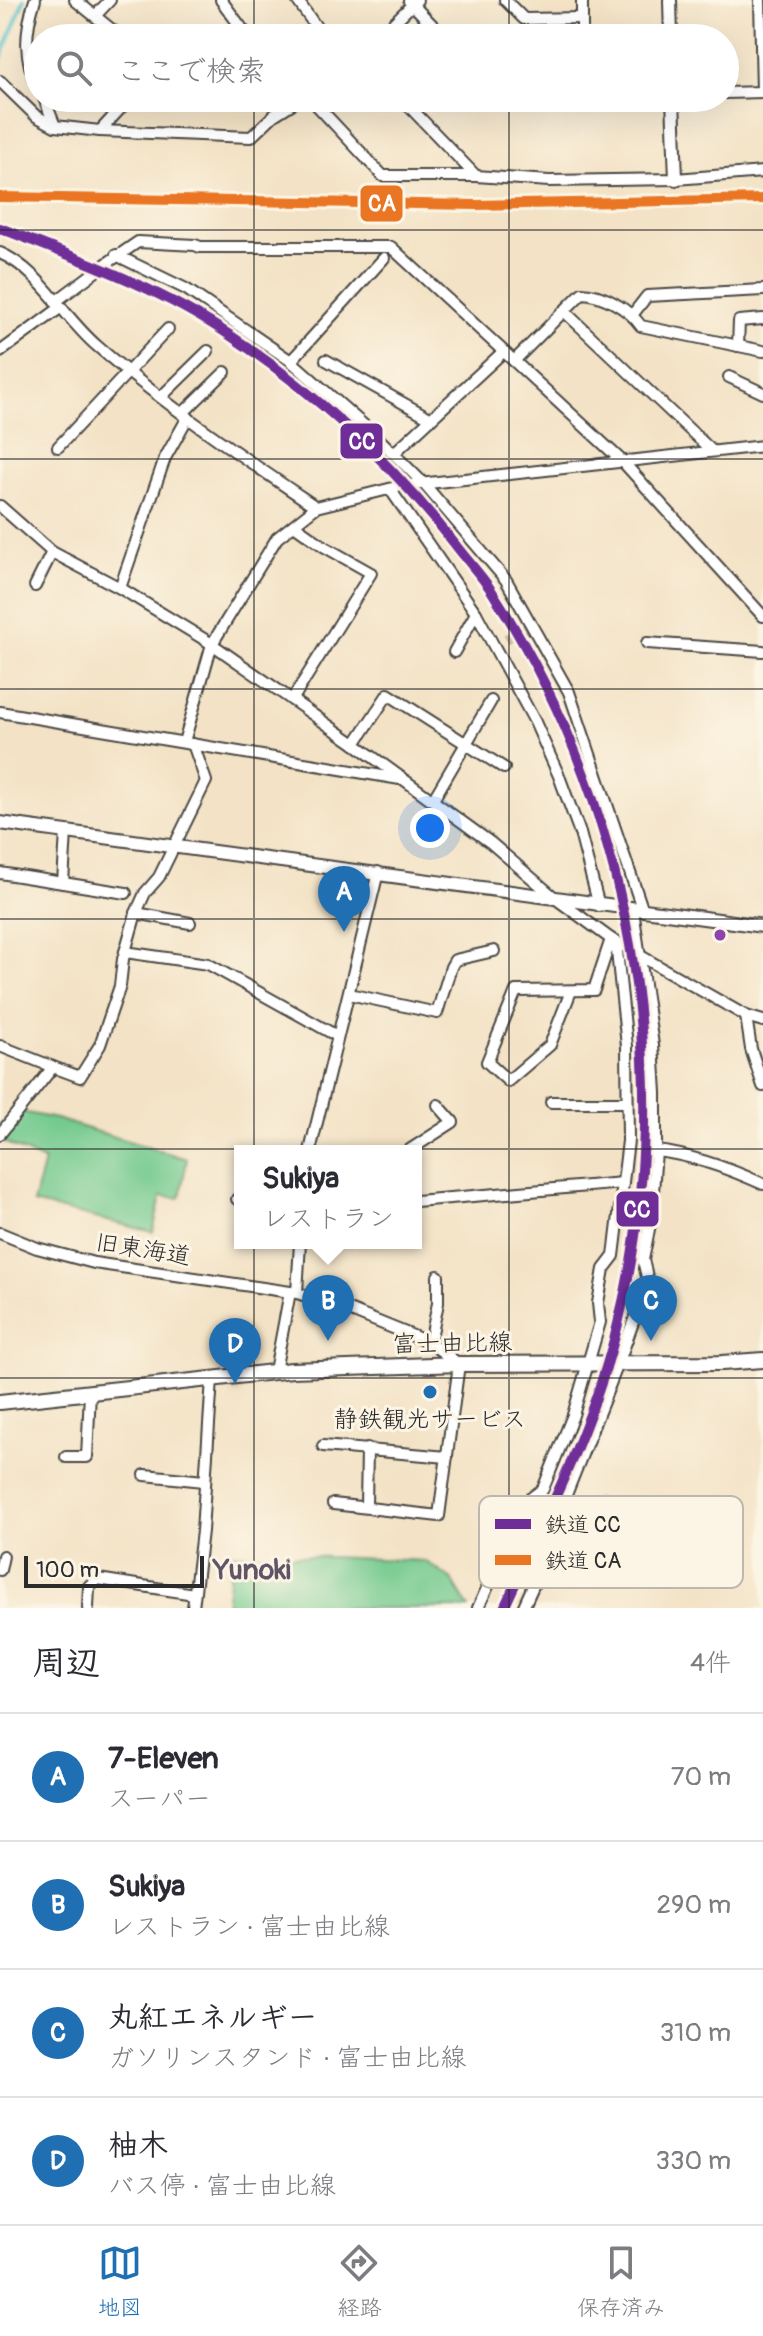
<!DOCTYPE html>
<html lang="ja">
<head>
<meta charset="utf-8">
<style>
	:root { --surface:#fff; --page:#f7f7f7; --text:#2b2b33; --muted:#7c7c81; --line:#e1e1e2; --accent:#1f6fb2 }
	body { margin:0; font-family:Pangolin,"Klee One",sans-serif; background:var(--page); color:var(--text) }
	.scale { position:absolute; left:24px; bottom:20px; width:180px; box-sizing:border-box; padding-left:8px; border:4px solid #2b2b2b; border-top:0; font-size:22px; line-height:28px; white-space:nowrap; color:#2b2b2b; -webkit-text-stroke:6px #fcf5e5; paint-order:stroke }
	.you { position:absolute; left:430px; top:828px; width:28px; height:28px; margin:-20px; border:6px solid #fff; border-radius:50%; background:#1a73e8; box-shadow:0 0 0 12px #1a73e833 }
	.badge { display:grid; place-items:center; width:52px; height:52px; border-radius:50%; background:var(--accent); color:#fff; font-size:26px; font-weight:700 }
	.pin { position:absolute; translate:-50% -66px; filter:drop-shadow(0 2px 4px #0008) }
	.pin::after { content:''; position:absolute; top:42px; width:28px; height:24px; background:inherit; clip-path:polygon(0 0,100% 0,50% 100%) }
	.popup { position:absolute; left:234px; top:1145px; width:188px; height:104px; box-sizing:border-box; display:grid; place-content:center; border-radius:0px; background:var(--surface); filter:drop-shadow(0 2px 6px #0005); font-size:26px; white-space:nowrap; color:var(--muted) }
	.popup b { font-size:30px; color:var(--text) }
	.popup::after { content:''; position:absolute; left:50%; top:100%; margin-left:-16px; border:16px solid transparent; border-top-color:var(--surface) }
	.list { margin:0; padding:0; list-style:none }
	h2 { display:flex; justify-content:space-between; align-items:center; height:104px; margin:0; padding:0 32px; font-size:34px }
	h2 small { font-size:26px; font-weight:400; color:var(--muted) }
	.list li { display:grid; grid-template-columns:52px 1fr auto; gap:24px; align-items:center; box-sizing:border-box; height:128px; padding:0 32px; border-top:2px solid var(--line) }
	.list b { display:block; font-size:30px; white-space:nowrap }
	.list p { margin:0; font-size:26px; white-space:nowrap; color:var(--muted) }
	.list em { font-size:26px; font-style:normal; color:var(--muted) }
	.icon { flex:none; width:44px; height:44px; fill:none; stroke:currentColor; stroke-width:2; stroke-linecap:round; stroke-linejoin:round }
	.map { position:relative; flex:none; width:763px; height:1608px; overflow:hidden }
	.search { position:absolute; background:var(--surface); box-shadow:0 8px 32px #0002; left:24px; right:24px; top:24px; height:88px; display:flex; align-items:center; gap:20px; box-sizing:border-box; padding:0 28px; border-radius:44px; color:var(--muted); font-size:30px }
	.sheet { height:616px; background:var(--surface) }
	nav { display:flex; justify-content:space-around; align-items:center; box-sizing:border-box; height:112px; border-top:2px solid var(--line); background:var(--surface); font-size:22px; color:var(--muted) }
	nav a { display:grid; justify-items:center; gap:4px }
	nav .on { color:var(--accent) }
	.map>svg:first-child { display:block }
	.green { fill:#74ca8f; stroke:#507a5d; stroke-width:2 }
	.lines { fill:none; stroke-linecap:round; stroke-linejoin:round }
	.stream { stroke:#54c2c8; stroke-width:4 }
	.minor-tunnel { stroke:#cbbda6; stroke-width:10; stroke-dasharray:10 5; stroke-linecap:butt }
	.minor-casing { stroke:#494642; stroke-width:14 }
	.tertiary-casing { stroke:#494642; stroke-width:16 }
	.secondary-casing { stroke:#494642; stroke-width:18 }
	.minor { stroke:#fff; stroke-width:10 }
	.tertiary { stroke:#fff; stroke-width:12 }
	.secondary { stroke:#fff; stroke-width:14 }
	.rail-1-casing { stroke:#fcf5e5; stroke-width:16 }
	.rail-2-casing { stroke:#fcf5e5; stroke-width:16 }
	.rail-1 { stroke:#6f2d98; stroke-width:10 }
	.rail-2 { stroke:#ea7522; stroke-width:10 }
	.grid { fill:none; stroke:#2b2b2b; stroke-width:2; stroke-opacity:0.55 }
	.bus-dot { fill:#8e44ad; stroke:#fcf5e5; stroke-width:3 }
	.poi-dot { fill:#1f6fb2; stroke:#fcf5e5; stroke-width:3 }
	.labels { text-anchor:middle; stroke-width:6; stroke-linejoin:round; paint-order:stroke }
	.street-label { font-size:24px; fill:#2b2b2b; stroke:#fcf5e5 }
	.poi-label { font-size:24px; fill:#2b2b2b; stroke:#fcf5e5 }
	.quarter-label { font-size:28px; font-weight:bold; fill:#5f5567; stroke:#fcf5e5 }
	.key { fill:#fcf5e5; stroke:#bdb8ad; stroke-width:2 }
	.key-label { font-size:22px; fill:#2b2b2b }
	.line-badge { stroke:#fcf5e5; stroke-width:3 }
	.badge-label { font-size:22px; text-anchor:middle; font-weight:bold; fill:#fff }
</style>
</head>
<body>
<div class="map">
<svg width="763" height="1608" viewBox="0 0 763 1608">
	<rect width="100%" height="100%" fill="#fcf5e5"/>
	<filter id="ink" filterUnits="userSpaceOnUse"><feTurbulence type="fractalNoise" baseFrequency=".0125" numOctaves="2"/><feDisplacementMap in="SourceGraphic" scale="16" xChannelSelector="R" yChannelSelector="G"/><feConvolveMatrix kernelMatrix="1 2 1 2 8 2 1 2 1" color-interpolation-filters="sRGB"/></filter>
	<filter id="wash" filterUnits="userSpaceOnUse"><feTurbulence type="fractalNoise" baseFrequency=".006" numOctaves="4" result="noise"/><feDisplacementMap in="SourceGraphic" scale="32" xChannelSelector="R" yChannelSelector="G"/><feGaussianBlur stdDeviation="1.8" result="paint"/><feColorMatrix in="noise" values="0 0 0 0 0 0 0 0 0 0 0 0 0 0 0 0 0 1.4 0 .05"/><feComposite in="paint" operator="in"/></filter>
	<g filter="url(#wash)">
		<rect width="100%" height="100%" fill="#f3e2c5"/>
		<g class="green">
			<polygon points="22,1112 56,1119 187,1159 180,1198 161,1196 153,1232 33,1203 44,1161 4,1142"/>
			<polygon points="597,1499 604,1504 603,1512 611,1527 624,1533 616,1554 609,1552 606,1546 608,1531 588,1520 591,1502"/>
			<polygon points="232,1553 425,1561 452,1580 469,1608 226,1608"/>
		</g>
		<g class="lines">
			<polyline class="stream" points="0,61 24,0"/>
		</g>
	</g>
	<g filter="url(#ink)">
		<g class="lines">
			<polyline class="minor-tunnel" points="506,639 533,625"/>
			<g class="minor-casing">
				<g id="minor">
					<path d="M35 0C25 30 23 58 38 87"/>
					<polyline points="75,0 122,38"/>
					<polyline points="221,0 249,38"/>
					<polyline points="297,0 324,38"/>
					<polyline points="505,0 524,19 582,18"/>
					<polyline points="582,0 582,38"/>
					<polyline points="760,0 762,92"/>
					<polyline points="409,1 445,38"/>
					<polyline points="95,16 110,0"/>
					<polyline points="378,38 417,0"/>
					<polyline points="0,81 36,116 55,126"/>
					<polyline points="725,93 763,92"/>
					<polyline points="44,98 55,126 100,131 251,137 274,115 301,98"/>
					<polyline points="310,98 383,176 476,176 549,181 676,179 763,172"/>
					<polyline points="401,98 476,176"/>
					<polyline points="502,98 512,98"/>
					<polyline points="100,131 130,98"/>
					<path d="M0 253C41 271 63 317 97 346 165 405 241 456 316 507"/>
					<polyline points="116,255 186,289 291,361 376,436 424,484 506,580 569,692 643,911"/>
					<polyline points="103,266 138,242 195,245 200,247 391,247 623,462 763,616"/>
					<polyline points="55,302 95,272"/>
					<polyline points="564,311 712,451"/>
					<polyline points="633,314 647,296 763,290"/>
					<polyline points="738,346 739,321 763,319"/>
					<polyline points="0,352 60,308"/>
					<polyline points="326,360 430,418"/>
					<polyline points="291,361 384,258"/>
					<path d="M514 361 582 293C603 294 629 309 641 326L763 351"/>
					<polyline points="729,377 763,393"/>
					<polyline points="161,397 208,351"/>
					<polyline points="183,413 225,372"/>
					<polyline points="58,447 168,329"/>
					<polyline points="394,453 503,352"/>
					<polyline points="390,489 476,613 535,722 559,776 580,833 599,906"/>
					<polyline points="0,506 52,552 120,588 212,644 355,744 491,843 555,898 611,939 746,1016 763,1021"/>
					<polyline points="35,586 52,552"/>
					<polyline points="120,588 165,458 188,417"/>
					<polyline points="647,643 763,651"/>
					<polyline points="454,652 476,613"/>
					<polyline points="292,700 371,573 325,547 294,525"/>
					<polyline points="0,712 400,779"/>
					<polyline points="184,742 212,644 277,538 316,507 401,486 763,446"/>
					<polyline points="355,744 388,694 504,768"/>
					<polyline points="433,800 491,701"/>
					<polyline points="0,873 126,893"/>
					<polyline points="63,883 66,832"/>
					<polyline points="136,913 190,923"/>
					<polyline points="125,952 208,964 337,1036"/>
					<polyline points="571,991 550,1045 508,1081 487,1062 516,991 594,990 611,939"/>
					<polyline points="349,994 437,1013 451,967 455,960 494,951"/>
					<polyline points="746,1016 751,1049 763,1086"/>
					<polyline points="0,1046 53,1067"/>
					<polyline points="551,1102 627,1102"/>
					<polyline points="0,1134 53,1067 80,1077 100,1045 120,986 123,959 136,913 145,893 159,877 206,781 193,744"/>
					<polyline points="310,1151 378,872"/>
					<polyline points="408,1151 453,1122 438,1105"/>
					<path d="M656 1151C693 1155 730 1169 763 1184"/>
					<polyline points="237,1199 240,1199"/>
					<polyline points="416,1201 623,1183"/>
					<polyline points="0,1233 37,1248 94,1263 297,1293 344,1308 430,1343 459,1364 439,1516 333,1504"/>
					<polyline points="297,1293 300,1243"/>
					<polyline points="430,1343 438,1303 438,1276"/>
					<polyline points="275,1371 290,1292"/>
					<polyline points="323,1446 447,1457"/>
					<polyline points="66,1457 87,1457 90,1392"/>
					<polyline points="145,1475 204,1481"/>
					<polyline points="535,1495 562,1505"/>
					<polyline points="366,1506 367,1449"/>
					<polyline points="0,1570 3,1556"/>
					<polyline points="88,1608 89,1586 98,1579 194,1594"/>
					<polyline points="193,1608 202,1531 212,1379"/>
					<polyline points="478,1608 527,1501 543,1489 573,1415 600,1322 598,1303 604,1269 614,1256 628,1141 627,1046 616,942"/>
					<polyline points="523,1608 563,1520 562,1505 618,1364 648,1281 643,1260 651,1219 656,1151 656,1093 653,1045 633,910"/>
				</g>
			</g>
			<g class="tertiary-casing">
				<g id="tertiary">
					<polyline points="670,0 671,38"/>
					<polyline points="673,98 676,179"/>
					<polyline points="0,823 763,926"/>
				</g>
			</g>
			<g class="secondary-casing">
				<polyline id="secondary" points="0,1402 292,1370 459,1364 722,1363 763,1360"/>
			</g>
			<use href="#minor" class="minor"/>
			<use href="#tertiary" class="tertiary"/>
			<use href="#secondary" class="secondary"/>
			<g class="rail-1-casing">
				<path id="rail-1" d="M0 228C79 259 160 288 231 336 316 393 391 462 454 543 466 559 480 574 491 590 631 806 679 1074 618 1324 594 1424 547 1515 504 1608"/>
			</g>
			<g class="rail-2-casing">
				<polyline id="rail-2" points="0,197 477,205 763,199"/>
			</g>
			<use href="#rail-1" class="rail-1"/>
			<use href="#rail-2" class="rail-2"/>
		</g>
	</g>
	<path class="grid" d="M254 0V38M509 0V38M254 98V1608M509 98V1608M0 230H763M0 459H763M0 689H763M0 919H763M0 1149H763M0 1378H763"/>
	<circle class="bus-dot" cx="720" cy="935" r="7"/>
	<circle class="poi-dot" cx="430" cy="1392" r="8"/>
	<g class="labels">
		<g class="street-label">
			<text transform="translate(143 1249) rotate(9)" y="8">旧東海道</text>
			<text transform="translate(452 1343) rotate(-1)" y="8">富士由比線</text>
		</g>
		<g class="poi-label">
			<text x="430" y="1427">静鉄観光サービス</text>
		</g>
		<g class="quarter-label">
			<text x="252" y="1579">Yunoki</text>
		</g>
	</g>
	<rect x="479" y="1496" width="264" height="92" rx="12" class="key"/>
	<rect x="495" y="1519" width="36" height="10" fill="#6f2d98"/>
	<rect x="495" y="1555" width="36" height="10" fill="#ea7522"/>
	<g class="key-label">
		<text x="545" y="1532">鉄道 CC</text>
		<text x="545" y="1568">鉄道 CA</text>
	</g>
	<g class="line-badge">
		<rect x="359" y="184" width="45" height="39" rx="8" fill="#ea7522"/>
		<rect x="339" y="422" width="45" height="38" rx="8" fill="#6f2d98"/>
		<rect x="615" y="1190" width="45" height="38" rx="8" fill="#6f2d98"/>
	</g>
	<g class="badge-label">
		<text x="382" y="211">CA</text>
		<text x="362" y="449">CC</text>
		<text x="637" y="1217">CC</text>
	</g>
</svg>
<div class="scale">100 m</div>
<div class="you"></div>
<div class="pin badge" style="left:344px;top:932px">A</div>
<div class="pin badge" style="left:328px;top:1341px">B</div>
<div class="popup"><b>Sukiya</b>レストラン</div>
<div class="pin badge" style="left:651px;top:1341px">C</div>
<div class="pin badge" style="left:235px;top:1384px">D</div>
<div class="search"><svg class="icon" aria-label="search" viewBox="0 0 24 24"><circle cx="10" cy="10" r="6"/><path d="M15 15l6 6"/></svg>ここで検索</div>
</div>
<section class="sheet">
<h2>周辺<small>4件</small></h2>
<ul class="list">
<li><span class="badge">A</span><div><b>7-Eleven</b><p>スーパー</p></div><em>70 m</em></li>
<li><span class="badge">B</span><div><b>Sukiya</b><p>レストラン · 富士由比線</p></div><em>290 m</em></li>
<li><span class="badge">C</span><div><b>丸紅エネルギー</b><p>ガソリンスタンド · 富士由比線</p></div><em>310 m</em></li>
<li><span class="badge">D</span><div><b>柚木</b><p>バス停 · 富士由比線</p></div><em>330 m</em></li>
</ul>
</section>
<nav>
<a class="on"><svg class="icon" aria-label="map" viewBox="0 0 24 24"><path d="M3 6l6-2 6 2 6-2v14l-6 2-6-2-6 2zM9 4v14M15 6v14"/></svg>地図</a>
<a><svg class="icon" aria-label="directions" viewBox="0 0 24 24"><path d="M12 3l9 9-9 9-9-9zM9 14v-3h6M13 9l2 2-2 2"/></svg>経路</a>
<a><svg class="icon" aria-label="saved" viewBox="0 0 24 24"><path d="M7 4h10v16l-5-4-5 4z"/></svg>保存済み</a>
</nav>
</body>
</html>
